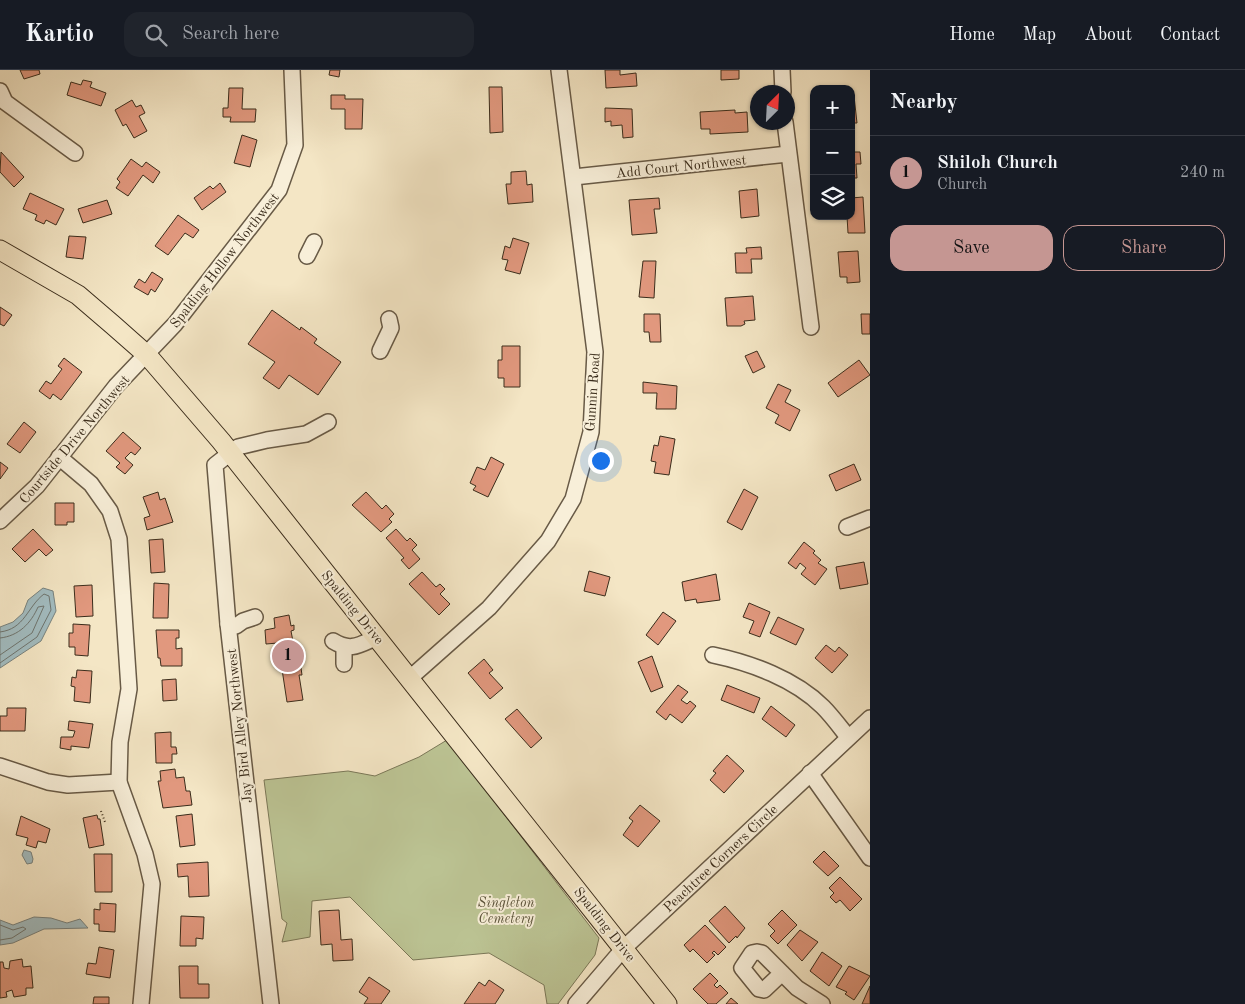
<!DOCTYPE html>
<html lang="en">
<head>
<meta charset="utf-8">
<style>
	:root { --surface:#171b24; --page:#20242c; --text:#f1f3f6; --muted:#9ea1a6; --line:#363941; --accent:#c59692 }
	body { margin:0; font-family:"Old Standard TT",serif; background:var(--page); color:var(--text) }
	.controls { position:absolute; right:15px; top:15px; display:grid; overflow:hidden; border-radius:10px; box-shadow:0 1px 4px #0004 }
	.controls button { width:45px; height:45px; display:grid; place-items:center; padding:0; border:0; border-bottom:1px solid var(--line); background:var(--surface); color:var(--text); font:25px sans-serif }
	.compass { position:absolute; left:750px; top:15px; width:45px; height:45px; border-radius:50%; background:var(--surface); box-shadow:0 1px 4px #0004; rotate:24deg }
	.you { position:absolute; left:600px; top:390px; width:18px; height:18px; margin:-12px; border:4px solid #fff; border-radius:50%; background:#1a73e8; box-shadow:0 0 0 8px #1a73e833 }
	.badge { display:grid; place-items:center; width:32px; height:32px; border-radius:50%; background:var(--accent); color:#111; font-size:16px; font-weight:700 }
	.pin { position:absolute; translate:-50% -50%; border:2px solid #fff; box-shadow:0 1px 5px #0006 }
	.list { margin:0; padding:0; list-style:none }
	h2 { display:flex; justify-content:space-between; align-items:center; height:65px; margin:0; padding:0 20px; font-size:21px }
	h2 small { font-size:16px; font-weight:400; color:var(--muted) }
	.list li { display:grid; grid-template-columns:32px 1fr auto; gap:15px; align-items:center; box-sizing:border-box; height:75px; padding:0 20px; border-top:1px solid var(--line) }
	.list b { display:block; font-size:19px; white-space:nowrap }
	.list p { margin:0; font-size:16px; white-space:nowrap; color:var(--muted) }
	.list em { font-size:16px; font-style:normal; color:var(--muted) }
	.actions { display:flex; gap:10px; padding:15px 20px }
	.actions a { flex:1; padding:11px 0; border:1px solid var(--accent); border-radius:15px; text-align:center; font-size:18px; color:var(--accent) }
	.actions .main { background:var(--accent); color:#111 }
	.icon { flex:none; width:28px; height:28px; fill:none; stroke:currentColor; stroke-width:2; stroke-linecap:round; stroke-linejoin:round }
	.map { position:relative; flex:none; width:870px; height:934px; overflow:hidden }
	header { display:flex; align-items:center; gap:30px; box-sizing:border-box; height:70px; padding:0 25px; background:var(--surface); border-bottom:1px solid var(--line) }
	header strong { font-size:24px }
	nav { display:flex; gap:28px; margin-inline-start:auto; font-size:18px }
	.search { width:350px; height:45px; background:var(--page); display:flex; align-items:center; gap:12px; box-sizing:border-box; padding:0 18px; border-radius:15px; color:var(--muted); font-size:19px }
	main { display:flex }
	aside { flex:1; background:var(--surface) }
	.map>svg:first-child { display:block }
	.green { fill:#bcc494; stroke:#7b7858 }
	.water { fill:#a2bcc0; stroke:#78827e }
	.lines { fill:none; stroke-linecap:round; stroke-linejoin:round }
	.shore { stroke:#6e746e; stroke-width:1 }
	.building { fill:#e1987e; stroke:#3a2c1b }
	.minor-casing { stroke:#685a46; stroke-width:18 }
	.major-casing { stroke:#3a2c1b; stroke-width:21 }
	.path { stroke:#3a2c1b; stroke-width:2; stroke-dasharray:1 2.5; stroke-linecap:butt }
	.minor { stroke:#f8efd9; stroke-width:15 }
	.major { stroke:#f4e6c5; stroke-width:19 }
	.labels { text-anchor:middle; stroke-width:4; stroke-linejoin:round; paint-order:stroke }
	.street-label { font-size:14px; fill:#3a2c1b; stroke:#f8efd9 }
	.park-label { font-size:14px; font-style:italic; fill:#5a5239; stroke:#f8efd9 }
</style>
</head>
<body>
<header>
<strong>Kartio</strong>
<div class="search"><svg class="icon" aria-label="search" viewBox="0 0 24 24"><circle cx="10" cy="10" r="6"/><path d="M15 15l6 6"/></svg>Search here</div>
<nav><a>Home</a><a>Map</a><a>About</a><a>Contact</a></nav>
</header>
<main>
<div class="map">
<svg width="870" height="934" viewBox="0 0 870 934">
	<rect width="100%" height="100%" fill="#f4e6c5"/>
	<filter id="stains"><feTurbulence type="fractalNoise" baseFrequency=".004" numOctaves="4"/><feColorMatrix values="0 0 0 0 .2 0 0 0 0 .09 0 0 0 0 .02 0 0 0 .5 -.17"/></filter>
	<radialGradient id="worn" r=".72"><stop offset=".6" stop-color="#630" stop-opacity="0"/><stop offset="1" stop-color="#630" stop-opacity=".3"/></radialGradient>
	<polygon class="green" points="447,670 599,868 595,885 558,934 547,934 544,915 489,883 413,890 350,827 312,831 310,867 282,872 287,853 282,849 264,710 348,701 375,706 419,687"/>
	<g class="water">
		<polygon points="43,518 53,521 56,541 41,571 0,598 0,557 13,552 23,543 28,530"/>
		<polygon points="24,780 31,782 33,789 32,793 27,794 22,785"/>
		<polygon points="34,847 51,848 67,853 80,849 88,858 44,859 13,873 0,875 0,850 13,855"/>
	</g>
	<g class="lines">
		<g class="shore">
			<path d="M0 562C25 559 27 537 44 524L49 526 51 540 37 567 0 593"/>
			<path d="M0 568C19 566 31 553 38 537L44 536 32 563 0 585"/>
			<polyline points="0,855 13,860 23,857 26,859 12,868 0,870"/>
		</g>
	</g>
	<g class="building">
		<polygon points="20,0 39,0 40,4 24,9"/>
		<polygon points="330,0 340,0 339,7 329,5"/>
		<polygon points="605,0 620,0 620,5 636,3 637,16 606,18"/>
		<polygon points="721,0 739,0 739,9 721,10"/>
		<polygon points="83,10 92,12 90,17 106,23 101,36 67,25 71,12 81,15"/>
		<polygon points="489,17 502,17 503,62 490,63"/>
		<polygon points="229,18 243,18 242,39 256,39 255,52 230,52 231,47 223,47 223,38 228,38"/>
		<polygon points="331,25 345,25 345,29 363,29 362,59 345,59 345,39 331,39"/>
		<polygon points="851,26 854,26 857,53 851,53"/>
		<polygon points="132,30 136,37 141,35 145,43 139,46 147,61 134,68 126,54 123,56 115,40"/>
		<polygon points="605,38 632,39 633,67 623,68 622,55 611,56 611,51 605,52"/>
		<polygon points="735,40 735,43 747,42 748,62 710,64 710,59 701,59 700,42"/>
		<polygon points="242,65 257,70 250,97 234,93"/>
		<polygon points="851,74 853,74 854,82 860,82 861,94 856,94 857,108 851,108"/>
		<polygon points="1,82 24,107 14,117 0,102"/>
		<polygon points="131,89 142,97 146,92 160,102 153,113 143,105 128,126 116,118 120,112 117,109"/>
		<polygon points="526,101 527,115 532,114 533,132 508,134 506,114 511,114 511,102"/>
		<polygon points="220,113 226,122 202,140 194,128 210,116 213,119"/>
		<polygon points="757,119 759,146 741,148 739,121"/>
		<polygon points="30,123 64,139 56,155 46,150 44,154 35,150 37,145 23,139"/>
		<polygon points="863,127 865,163 848,163 847,146 851,146 851,128"/>
		<polygon points="659,128 660,139 654,139 657,163 632,165 629,130"/>
		<polygon points="107,130 112,144 83,153 78,139"/>
		<polygon points="178,145 199,160 193,168 185,163 168,185 155,176"/>
		<polygon points="69,166 86,167 83,189 66,187"/>
		<polygon points="513,168 529,173 520,204 505,200 508,190 502,189 505,176 510,178"/>
		<polygon points="761,177 762,189 751,189 752,203 736,203 735,183 747,183 746,178"/>
		<polygon points="858,181 860,212 847,213 847,207 840,207 838,182"/>
		<polygon points="643,191 656,191 654,228 639,227"/>
		<polygon points="152,202 163,209 155,222 151,219 148,225 134,217 139,209 145,213"/>
		<polygon points="753,226 755,250 744,251 745,254 741,256 727,256 725,228"/>
		<polygon points="0,237 12,245 4,256 0,254"/>
		<polygon points="272,240 300,260 301,257 317,269 314,273 341,292 318,325 289,305 279,319 263,308 275,292 248,274"/>
		<polygon points="644,244 660,244 661,272 650,272 649,262 644,262"/>
		<polygon points="861,244 870,244 870,264 862,264"/>
		<polygon points="502,276 520,276 520,317 504,317 504,308 498,308 498,290 502,290"/>
		<polygon points="757,281 765,297 753,303 745,286"/>
		<polygon points="64,288 82,302 61,330 53,324 50,329 39,321 46,311 51,314 62,299 58,296"/>
		<polygon points="859,290 870,305 838,327 828,313"/>
		<polygon points="643,312 677,316 676,339 656,339 657,323 643,323"/>
		<polygon points="778,314 791,320 785,332 800,340 790,361 775,353 779,345 766,338"/>
		<polygon points="24,352 36,362 20,383 7,374"/>
		<polygon points="123,362 141,378 135,385 131,382 125,388 133,395 125,404 116,397 120,393 106,381"/>
		<polygon points="660,366 675,369 669,405 654,403 656,392 651,391 654,375 658,376"/>
		<polygon points="491,387 504,394 488,427 473,420 476,416 470,413 477,397 485,400"/>
		<polygon points="0,392 8,398 0,409"/>
		<polygon points="854,394 861,410 836,421 829,405"/>
		<polygon points="744,419 758,427 742,460 727,452"/>
		<polygon points="158,422 160,430 165,428 173,452 147,460 144,448 150,446 143,427"/>
		<polygon points="366,422 382,439 386,435 394,444 389,449 392,452 381,462 352,435"/>
		<polygon points="55,433 74,433 74,452 67,452 67,455 55,455"/>
		<polygon points="33,459 53,480 46,486 39,479 25,492 12,479"/>
		<polygon points="396,459 407,471 410,468 417,475 412,480 420,489 409,499 401,490 404,488 386,468"/>
		<polygon points="163,469 165,502 151,503 149,470"/>
		<polygon points="804,472 815,481 813,483 821,490 818,493 827,499 815,515 801,504 806,498 800,493 796,499 788,493"/>
		<polygon points="864,492 868,514 840,519 836,497"/>
		<polygon points="589,501 610,507 605,526 584,521"/>
		<polygon points="422,502 436,517 440,514 445,519 440,524 450,534 439,545 409,514"/>
		<polygon points="716,504 720,530 697,533 696,529 685,531 682,512"/>
		<polygon points="154,513 169,514 168,548 153,548"/>
		<polygon points="92,515 93,546 76,547 74,516"/>
		<polygon points="749,533 770,542 760,567 749,563 754,551 743,547"/>
		<polygon points="663,542 676,551 658,575 646,565"/>
		<polygon points="289,545 291,556 294,555 294,560 291,561 298,598 301,598 302,605 299,605 303,630 287,632 278,573 266,574 265,560 275,558 274,548"/>
		<polygon points="778,547 804,559 796,575 770,563"/>
		<polygon points="73,554 90,555 88,586 75,585 75,577 69,577 69,563 73,563"/>
		<polygon points="156,560 179,560 179,568 176,568 176,579 182,578 182,596 161,596 160,588 158,588"/>
		<polygon points="826,575 835,582 839,577 848,585 832,603 815,588"/>
		<polygon points="652,586 663,617 651,622 638,592"/>
		<polygon points="484,589 493,600 489,603 503,618 490,629 468,603"/>
		<polygon points="77,600 92,601 90,633 74,631 75,617 71,616 72,607 76,608"/>
		<polygon points="176,609 177,630 163,631 162,610"/>
		<polygon points="678,615 688,622 681,630 687,634 690,631 696,636 682,653 670,644 666,650 656,642"/>
		<polygon points="727,615 760,628 754,643 721,630"/>
		<polygon points="771,636 795,655 786,667 762,649"/>
		<polygon points="7,638 26,638 25,661 0,661 0,646 7,646"/>
		<polygon points="517,639 542,668 531,678 505,649"/>
		<polygon points="69,651 93,654 89,678 71,676 71,680 60,678 61,667 73,667 75,661 68,660"/>
		<polygon points="171,662 171,677 176,677 177,684 172,684 172,693 156,693 155,663"/>
		<polygon points="727,685 744,701 724,723 710,710 716,703 713,701"/>
		<polygon points="175,699 176,708 184,707 186,721 190,721 192,735 163,738 158,711 161,711 160,701"/>
		<polygon points="640,735 660,751 638,777 623,765 633,751 629,748"/>
		<polygon points="192,744 195,775 180,777 176,746"/>
		<polygon points="97,745 98,749 100,749 104,775 89,778 83,748"/>
		<polygon points="21,746 50,759 46,773 38,771 36,778 26,775 28,768 16,765"/>
		<polygon points="824,781 839,796 828,806 813,792"/>
		<polygon points="94,784 112,784 112,822 95,822"/>
		<polygon points="208,792 209,826 189,827 188,806 178,807 177,794"/>
		<polygon points="840,807 862,829 850,841 840,830 836,833 830,827 834,823 829,818"/>
		<polygon points="100,833 116,834 115,862 99,861 99,854 94,854 94,839 100,840"/>
		<polygon points="725,836 745,858 737,868 736,866 729,873 709,851"/>
		<polygon points="339,840 341,870 352,869 353,890 333,891 332,874 321,875 319,841"/>
		<polygon points="782,840 797,855 778,874 770,866 775,861 768,854"/>
		<polygon points="181,846 204,847 203,869 196,868 196,876 180,876"/>
		<polygon points="705,855 726,877 718,885 714,881 712,883 715,885 707,893 693,879 690,882 684,875"/>
		<polygon points="800,860 818,872 802,891 787,875"/>
		<polygon points="99,877 114,880 110,908 86,904 88,893 96,894"/>
		<polygon points="822,882 842,896 829,916 810,901"/>
		<polygon points="22,889 23,897 31,896 33,918 26,918 26,925 14,927 12,920 6,922 7,927 0,928 0,892 3,892 4,898 9,899 10,891"/>
		<polygon points="179,896 198,896 198,914 209,914 209,928 180,928"/>
		<polygon points="849,896 870,906 854,930 845,924 847,922 836,917"/>
		<polygon points="710,903 718,911 714,915 717,918 720,915 728,923 716,934 708,934 693,919"/>
		<polygon points="369,907 390,921 381,934 364,934 368,928 359,922"/>
		<polygon points="489,910 504,920 495,934 464,934 479,912 485,916"/>
		<polygon points="870,916 870,934 862,934"/>
		<polygon points="94,927 109,927 109,934 93,934"/>
		<polygon points="731,928 738,934 726,934"/>
	</g>
	<g class="lines">
		<g class="minor-casing">
			<g id="minor">
				<polyline points="782,0 783,22"/>
				<polyline points="0,21 5,32 75,83"/>
				<polyline points="785,52 811,257"/>
				<polyline points="574,107 788,84"/>
				<polyline points="307,186 314,172"/>
				<polyline points="380,281 391,258 389,249"/>
				<polyline points="59,387 91,414 110,441 119,469 129,619 120,672 119,712 145,784 152,814 141,934"/>
				<polyline points="0,451 37,416 116,316 175,254 279,120 295,75 292,0"/>
				<polyline points="847,457 870,448"/>
				<polyline points="228,554 236,556 243,551 255,547"/>
				<path d="M333 571C351 582 359 575 377 567"/>
				<polyline points="344,577 344,594"/>
				<path d="M713 585C751 593 795 609 823 637 832 646 840 657 848 667"/>
				<polyline points="410,608 489,538 548,471 573,429 591,362 595,282 559,0"/>
				<polyline points="0,696 48,712 68,715 119,712"/>
				<polyline points="810,703 870,788"/>
				<polyline points="782,903 764,920 759,919 742,898 752,883 757,882 762,883 797,918 822,934"/>
				<polyline points="271,934 228,554 215,395 238,377 267,370 306,364 328,352"/>
				<polyline points="576,934 624,878 870,648"/>
			</g>
		</g>
		<g class="major-casing">
			<polyline id="major" points="0,180 78,225 113,255 147,285 221,371 667,934"/>
		</g>
		<polyline class="path" points="101,741 105,752"/>
		<use href="#minor" class="minor"/>
		<use href="#major" class="major"/>
	</g>
	<g class="labels">
		<g class="street-label">
			<text transform="translate(681 96) rotate(-6)" y="5">Add Court Northwest</text>
			<text transform="translate(224 190) rotate(-52)" y="5">Spalding Hollow Northwest</text>
			<text transform="translate(592 322) rotate(-86)" y="5">Gunnin Road</text>
			<text transform="translate(74 369) rotate(-50)" y="5">Courtside Drive Northwest</text>
			<text transform="translate(353 537) rotate(51)" y="5">Spalding Drive</text>
			<text transform="translate(239 656) rotate(-96)" y="5">Jay Bird Alley Northwest</text>
			<text transform="translate(720 788) rotate(-43)" y="5">Peachtree Corners Circle</text>
			<text transform="translate(605 854) rotate(52)" y="5">Spalding Drive</text>
		</g>
		<g class="park-label">
			<text x="506" y="837">Singleton<tspan x="506" dy="16">Cemetery</tspan></text>
		</g>
	</g>
	<rect width="100%" height="100%" filter="url(#stains)"/>
	<rect width="100%" height="100%" fill="url(#worn)"/>
</svg>
<div class="controls">
<button>+</button>
<button>−</button>
<button><svg class="icon" aria-label="layers" viewBox="0 0 24 24"><path d="M12 4l9 5-9 5-9-5zM3 14l9 5 9-5"/></svg></button>
</div>
<svg class="compass" viewBox="-18 -18 36 36"><path d="M0-13l5 13h-10z" fill="#e53935"/><path d="M0 13l5-13h-10z" fill="#9ea1a6"/></svg>
<div class="you"></div>
<div class="pin badge" style="left:288px;top:586px">1</div>
</div>
<aside>
<h2>Nearby<small></small></h2>
<ul class="list">
<li><span class="badge">1</span><div><b>Shiloh Church</b><p>Church</p></div><em>240 m</em></li>
</ul>
<div class="actions"><a class="main">Save</a><a>Share</a></div>
</aside>
</main>
</body>
</html>
